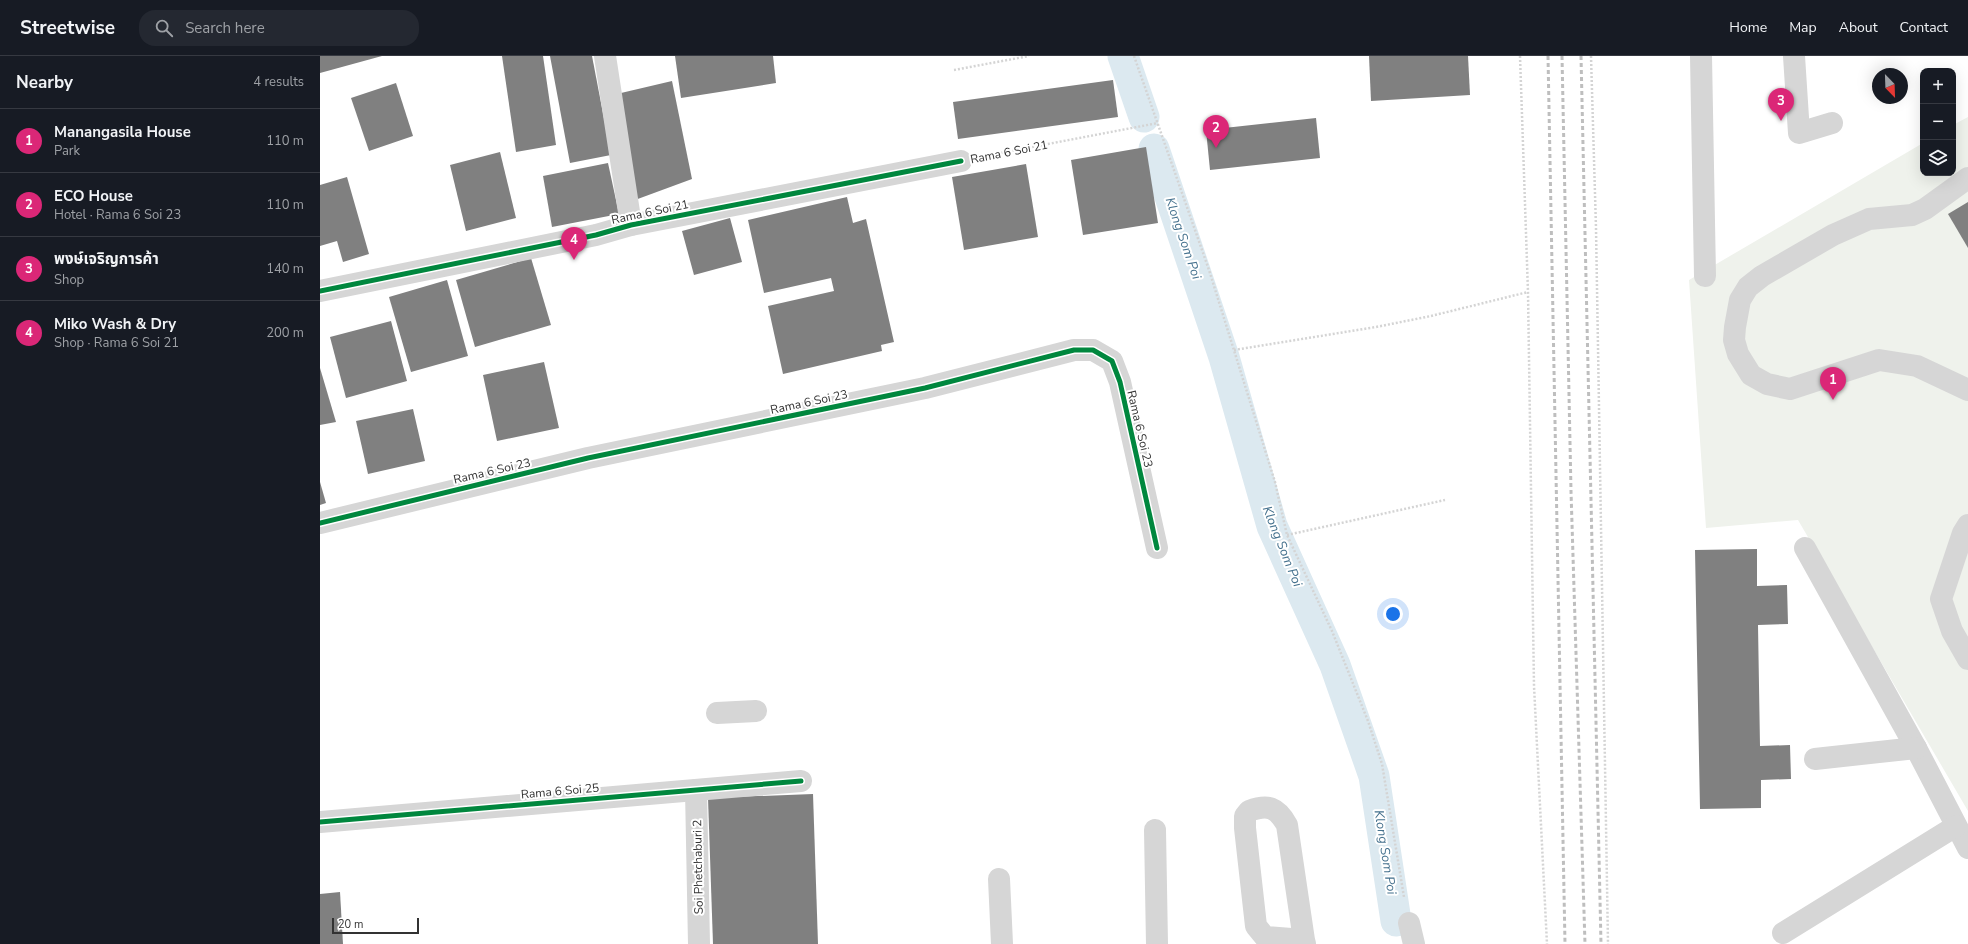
<!DOCTYPE html>
<html lang="en">
<head>
<meta charset="utf-8">
<style>
	:root { --surface:#171b24; --page:#242831; --text:#f1f3f6; --muted:#9ea1a6; --line:#363941; --accent:#db2777 }
	body { margin:0; font-family:"Nunito Sans","Noto Sans Thai",sans-serif; background:var(--page); color:var(--text) }
	.controls { position:absolute; right:12px; top:12px; display:grid; overflow:hidden; border-radius:8px; box-shadow:0 4px 16px #0002 }
	.controls button { width:36px; height:36px; display:grid; place-items:center; padding:0; border:0; border-bottom:1px solid var(--line); background:var(--surface); color:var(--text); font:20px sans-serif }
	.compass { position:absolute; left:1552px; top:12px; width:36px; height:36px; border-radius:50%; background:var(--surface); box-shadow:0 4px 16px #0002; rotate:157deg }
	.scale { position:absolute; left:12px; bottom:10px; width:87px; box-sizing:border-box; padding-left:4px; border:2px solid #323232; border-top:0; font-size:11px; line-height:14px; white-space:nowrap; color:#323232; -webkit-text-stroke:3px #fff; paint-order:stroke }
	.you { position:absolute; left:1073px; top:558px; width:14px; height:14px; margin:-10px; border:3px solid #fff; border-radius:50%; background:#1a73e8; box-shadow:0 0 0 6px #1a73e833 }
	.badge { display:grid; place-items:center; width:26px; height:26px; border-radius:50%; background:var(--accent); color:#fff; font-size:13px; font-weight:700 }
	.pin { position:absolute; translate:-50% -33px; filter:drop-shadow(0 1px 2px #0008) }
	.pin::after { content:''; position:absolute; top:21px; width:14px; height:12px; background:inherit; clip-path:polygon(0 0,100% 0,50% 100%) }
	.list { margin:0; padding:0; list-style:none }
	h2 { display:flex; justify-content:space-between; align-items:center; height:52px; margin:0; padding:0 16px; font-size:17px }
	h2 small { font-size:13px; font-weight:400; color:var(--muted) }
	.list li { display:grid; grid-template-columns:26px 1fr auto; gap:12px; align-items:center; box-sizing:border-box; height:64px; padding:0 16px; border-top:1px solid var(--line) }
	.list b { display:block; font-size:15px; white-space:nowrap }
	.list p { margin:0; font-size:13px; white-space:nowrap; color:var(--muted) }
	.list em { font-size:13px; font-style:normal; color:var(--muted) }
	.icon { flex:none; width:22px; height:22px; fill:none; stroke:currentColor; stroke-width:2; stroke-linecap:round; stroke-linejoin:round }
	.map { position:relative; flex:none; width:1648px; height:888px; overflow:hidden }
	header { display:flex; align-items:center; gap:24px; box-sizing:border-box; height:56px; padding:0 20px; background:var(--surface); border-bottom:1px solid var(--line) }
	header strong { font-size:19px }
	nav { display:flex; gap:22px; margin-inline-start:auto; font-size:14px }
	.search { width:280px; height:36px; background:var(--page); display:flex; align-items:center; gap:10px; box-sizing:border-box; padding:0 14px; border-radius:16px; color:var(--muted); font-size:15px }
	main { display:flex }
	aside { flex:1; background:var(--surface) }
	.map>svg:first-child { display:block }
	.green { fill:#eff2ec }
	.lines { fill:none; stroke-linecap:round; stroke-linejoin:round }
	.canal { stroke:#dce9f0; stroke-width:31 }
	.building { fill:#808080 }
	.path { stroke:#d4d4d4; stroke-width:2.5; stroke-dasharray:2 2; stroke-linecap:butt }
	.minor { stroke:#d6d6d6; stroke-width:22 }
	.rail { stroke:#bebebe; stroke-width:3; stroke-dasharray:4 3; stroke-linecap:butt }
	.cycleway-casing { stroke:#fff; stroke-width:8 }
	.cycleway { stroke:#00873e; stroke-width:5 }
	.labels { text-anchor:middle; stroke-width:4; stroke-linejoin:round; paint-order:stroke }
	.street-label { font-size:12px; fill:#323232; stroke:#fff }
	.water-label { font-size:13px; font-style:italic; fill:#46728e; stroke:#fff }
</style>
</head>
<body>
<header>
<strong>Streetwise</strong>
<div class="search"><svg class="icon" aria-label="search" viewBox="0 0 24 24"><circle cx="10" cy="10" r="6"/><path d="M15 15l6 6"/></svg>Search here</div>
<nav><a>Home</a><a>Map</a><a>About</a><a>Contact</a></nav>
</header>
<main>
<aside>
<h2>Nearby<small>4 results</small></h2>
<ul class="list">
<li><span class="badge">1</span><div><b>Manangasila House</b><p>Park</p></div><em>110 m</em></li>
<li><span class="badge">2</span><div><b>ECO House</b><p>Hotel · Rama 6 Soi 23</p></div><em>110 m</em></li>
<li><span class="badge">3</span><div><b>พงษ์เจริญการค้า</b><p>Shop</p></div><em>140 m</em></li>
<li><span class="badge">4</span><div><b>Miko Wash &amp; Dry</b><p>Shop · Rama 6 Soi 21</p></div><em>200 m</em></li>
</ul>
</aside>
<div class="map">
<svg width="1648" height="888" viewBox="0 0 1648 888">
	<rect width="100%" height="100%" fill="#fff"/>
	<polygon class="green" points="1648,61 1648,755 1478,464 1386,472 1369,224 1603,87 1603,117 1633,117 1633,69"/>
	<g class="lines">
		<g class="canal">
			<polyline points="803,0 824,61"/>
			<polyline points="834,93 904,301 952,470 1015,609 1054,720 1076,865"/>
		</g>
	</g>
	<g class="building">
		<polygon points="0,0 62,0 0,17"/>
		<polygon points="182,0 223,0 236,89 196,96"/>
		<polygon points="230,0 272,0 291,99 250,107"/>
		<polygon points="355,0 453,0 456,27 361,42"/>
		<polygon points="1049,0 1148,0 1150,39 1051,45"/>
		<polygon points="793,24 798,61 638,83 633,46"/>
		<polygon points="352,25 372,123 315,144 301,37"/>
		<polygon points="76,27 93,80 49,95 31,42"/>
		<polygon points="996,62 1000,102 890,114 886,74"/>
		<polygon points="826,91 838,167 763,179 751,104"/>
		<polygon points="180,96 196,162 146,175 130,109"/>
		<polygon points="288,107 299,158 232,171 223,120"/>
		<polygon points="706,108 718,181 644,194 632,121"/>
		<polygon points="27,121 49,198 23,206 17,185 0,190 0,129"/>
		<polygon points="527,141 533,167 546,163 574,286 561,289 562,295 463,318 448,250 514,235 511,222 444,237 428,164"/>
		<polygon points="1648,146 1648,192 1628,158"/>
		<polygon points="410,162 422,206 374,219 362,175"/>
		<polygon points="211,202 231,269 155,291 136,224"/>
		<polygon points="127,224 148,300 91,316 69,241"/>
		<polygon points="71,265 87,325 26,342 10,281"/>
		<polygon points="224,306 239,372 177,385 163,319"/>
		<polygon points="0,312 16,366 0,369"/>
		<polygon points="93,353 105,405 48,418 36,365"/>
		<polygon points="0,426 6,447 0,449"/>
		<polygon points="1437,493 1437,530 1467,529 1468,568 1438,569 1440,690 1470,689 1471,723 1441,724 1441,752 1380,753 1375,494"/>
		<polygon points="493,738 498,888 393,888 388,742"/>
		<polygon points="20,836 23,888 0,888 0,838"/>
	</g>
	<g class="lines">
		<g class="path">
			<polyline points="814,0 889,214 955,426 967,479 1012,575 1048,665 1062,708 1084,841"/>
			<polyline points="1200,0 1208,236 1214,630 1227,888"/>
			<polyline points="1271,0 1276,172 1288,888"/>
			<polyline points="634,14 709,0"/>
			<polyline points="665,100 838,67"/>
			<polyline points="914,294 1056,271 1111,260 1208,236"/>
			<polyline points="967,479 1125,444"/>
		</g>
		<g class="minor">
			<polyline points="285,0 311,169"/>
			<polyline points="1381,0 1385,220"/>
			<polyline points="1474,0 1479,77 1512,67"/>
			<polyline points="1648,122 1605,153 1592,159 1549,163 1513,179 1442,220 1428,231 1420,244 1415,271 1414,284 1418,298 1431,319 1447,328 1470,333 1559,304 1597,310 1648,334"/>
			<polyline points="0,235 276,179 311,169 641,105"/>
			<polyline points="0,467 268,402 605,332 754,294 773,294 792,305 800,326 837,492"/>
			<polyline points="1648,469 1643,477 1621,543 1632,575 1648,603"/>
			<polyline points="1485,492 1596,692 1648,792"/>
			<polyline points="397,657 436,655"/>
			<polyline points="1495,703 1596,692"/>
			<polyline points="376,734 379,888"/>
			<polyline points="0,766 481,725"/>
			<polyline points="835,774 837,888"/>
			<polyline points="679,823 682,888"/>
			<polyline points="1089,867 1094,888"/>
			<polyline points="1463,877 1636,770"/>
			<path d="M984 884 945 881 936 870 925 772V760L929 755C948 748 957 751 967 769L984 884 985 888"/>
		</g>
		<g class="rail">
			<polyline points="1228,0 1245,888"/>
			<polyline points="1242,0 1251,435 1265,888"/>
			<polyline points="1261,0 1281,888"/>
		</g>
		<g class="cycleway-casing">
			<g id="cycleway">
				<polyline points="0,235 276,179 311,169 641,105"/>
				<polyline points="0,467 268,402 605,332 754,294 773,294 792,305 800,326 837,492"/>
				<polyline points="0,766 481,725"/>
			</g>
		</g>
		<use href="#cycleway" class="cycleway"/>
	</g>
	<g class="labels">
		<g class="street-label">
			<text transform="translate(689 96) rotate(-11)" y="4">Rama 6 Soi 21</text>
			<text transform="translate(330 156) rotate(-12)" y="4">Rama 6 Soi 21</text>
			<text transform="translate(489 346) rotate(-12)" y="4">Rama 6 Soi 23</text>
			<text transform="translate(820 373) rotate(77)" y="4">Rama 6 Soi 23</text>
			<text transform="translate(172 415) rotate(-13)" y="4">Rama 6 Soi 23</text>
			<text transform="translate(240 735) rotate(-5)" y="4">Rama 6 Soi 25</text>
			<text transform="translate(378 811) rotate(-91)" y="4">Soi Phetchaburi 2</text>
		</g>
		<g class="water-label">
			<text transform="translate(864 182) rotate(71)" y="5">Klong Som Poi</text>
			<text transform="translate(963 490) rotate(68)" y="5">Klong Som Poi</text>
			<text transform="translate(1066 796) rotate(81)" y="5">Klong Som Poi</text>
		</g>
	</g>
</svg>
<div class="controls">
<button>+</button>
<button>−</button>
<button><svg class="icon" aria-label="layers" viewBox="0 0 24 24"><path d="M12 4l9 5-9 5-9-5zM3 14l9 5 9-5"/></svg></button>
</div>
<svg class="compass" viewBox="-18 -18 36 36"><path d="M0-13l5 13h-10z" fill="#e53935"/><path d="M0 13l5-13h-10z" fill="#9ea1a6"/></svg>
<div class="scale">20 m</div>
<div class="you"></div>
<div class="pin badge" style="left:1513px;top:344px">1</div>
<div class="pin badge" style="left:896px;top:92px">2</div>
<div class="pin badge" style="left:1461px;top:65px">3</div>
<div class="pin badge" style="left:254px;top:204px">4</div>
</div>
</main>
</body>
</html>
